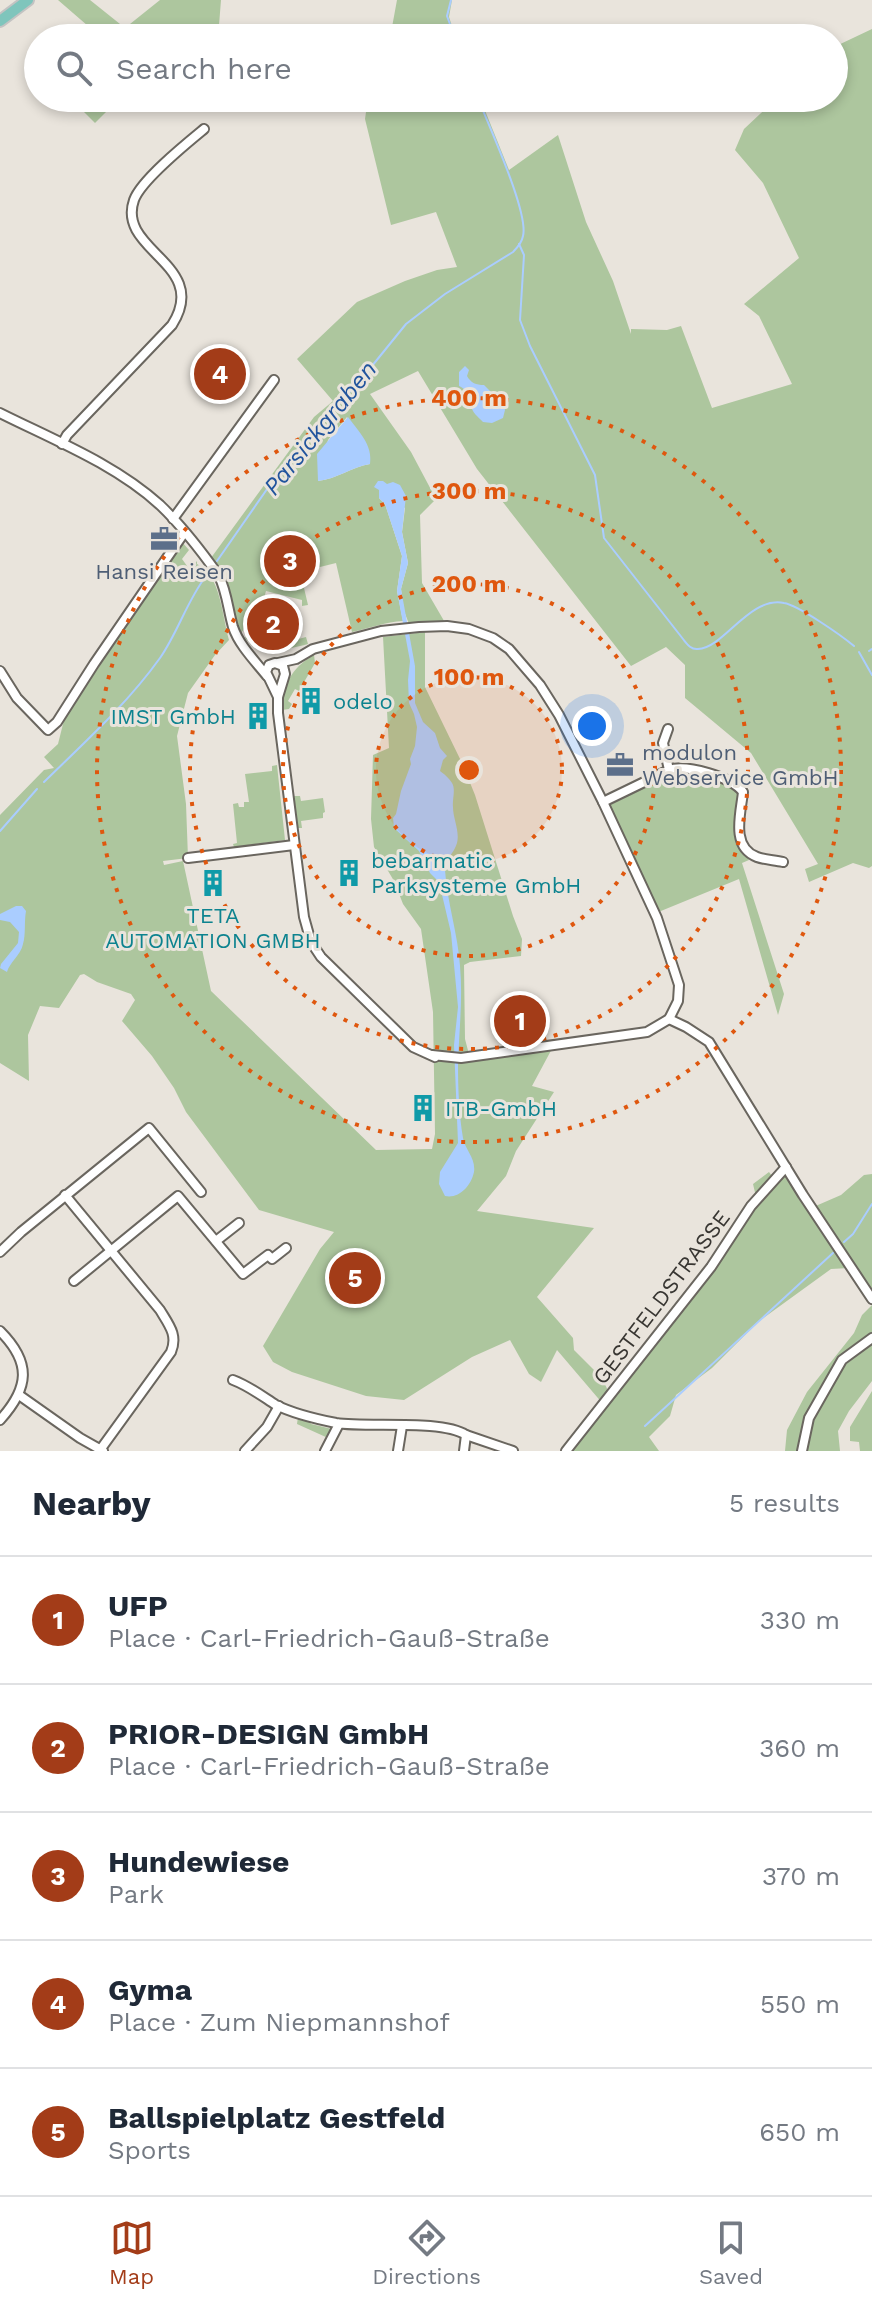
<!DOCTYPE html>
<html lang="en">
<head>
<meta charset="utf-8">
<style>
	:root { --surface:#fff; --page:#f2f2f3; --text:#1f2937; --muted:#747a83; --line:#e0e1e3; --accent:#a33c18 }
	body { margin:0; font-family:"Work Sans",sans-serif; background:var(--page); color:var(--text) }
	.you { position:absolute; left:592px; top:726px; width:28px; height:28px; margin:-20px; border:6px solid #fff; border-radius:50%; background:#1a73e8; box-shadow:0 0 0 12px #1a73e833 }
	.badge { display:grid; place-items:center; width:52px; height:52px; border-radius:50%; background:var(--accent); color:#fff; font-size:26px; font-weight:700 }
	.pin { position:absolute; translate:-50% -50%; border:4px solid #fff; box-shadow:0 2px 8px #0006 }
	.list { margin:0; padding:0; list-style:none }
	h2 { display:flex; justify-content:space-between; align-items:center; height:104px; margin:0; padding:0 32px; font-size:34px }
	h2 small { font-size:26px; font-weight:400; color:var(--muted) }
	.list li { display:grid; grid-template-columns:52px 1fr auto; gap:24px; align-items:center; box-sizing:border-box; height:128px; padding:0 32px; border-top:2px solid var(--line) }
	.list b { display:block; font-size:30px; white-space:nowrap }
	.list p { margin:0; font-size:26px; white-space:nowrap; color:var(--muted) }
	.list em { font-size:26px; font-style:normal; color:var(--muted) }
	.icon { flex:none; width:44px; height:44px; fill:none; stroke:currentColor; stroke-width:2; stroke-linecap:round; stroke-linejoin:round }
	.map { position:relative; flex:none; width:872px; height:1451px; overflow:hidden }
	.search { position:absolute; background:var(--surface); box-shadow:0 4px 12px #0003; left:24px; right:24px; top:24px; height:88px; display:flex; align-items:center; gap:20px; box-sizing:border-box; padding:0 28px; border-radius:44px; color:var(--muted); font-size:30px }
	.sheet { height:744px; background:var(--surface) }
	nav { display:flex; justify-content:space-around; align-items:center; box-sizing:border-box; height:112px; border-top:2px solid var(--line); background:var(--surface); font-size:22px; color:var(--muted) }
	nav a { display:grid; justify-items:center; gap:4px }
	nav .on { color:var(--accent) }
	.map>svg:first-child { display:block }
	.green { fill:#adc69e; fill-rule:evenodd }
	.water { fill:#aacdff }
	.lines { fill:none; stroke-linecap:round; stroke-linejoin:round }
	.stream { stroke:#aacdff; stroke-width:2 }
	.minor-casing { stroke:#6a665f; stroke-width:12 }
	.major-casing { stroke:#c3c3c2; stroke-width:14 }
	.minor { stroke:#fff; stroke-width:8 }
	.major { stroke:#7fc5bc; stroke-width:10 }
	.ring { fill:none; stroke:#df570e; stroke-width:4; stroke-dasharray:4 8 }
	.labels { text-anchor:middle; stroke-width:6; stroke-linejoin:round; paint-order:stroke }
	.service-label { font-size:22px; fill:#4e5e75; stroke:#e9e4dc }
	.culture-label { font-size:22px; fill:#0d838f; stroke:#e9e4dc; text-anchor:start }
	.street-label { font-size:22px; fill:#383632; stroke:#e9e4dc }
	.water-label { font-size:24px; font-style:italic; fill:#21549d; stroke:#e9e4dc }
	.centre { fill:#df570e; stroke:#e9e4dc; stroke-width:4 }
	.ring-label { font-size:24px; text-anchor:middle; font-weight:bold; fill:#df570e; stroke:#e9e4dc; stroke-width:6; stroke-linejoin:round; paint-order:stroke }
</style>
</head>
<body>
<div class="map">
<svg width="872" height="1451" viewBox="0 0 872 1451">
	<rect width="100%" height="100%" fill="#e9e4dc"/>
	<g class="green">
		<polygon points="58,0 90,0 125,28 160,0 221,0 218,38 76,38 88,26"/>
		<polygon points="397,0 452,0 449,17 456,38 390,38"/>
		<path d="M872 29V866L869 868 853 863 809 882 805 869 818 864 751 753 685 698V665L666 647 631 666 477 469 418 371 370 394 411 452 436 499 420 515 422 583 447 626 409 624 404 611 401 589 408 563 402 532 405 508 379 490V498L385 504 402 556 397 591 403 621C386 622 370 628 352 632L336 563 296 573 300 588H304L308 605 302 606V600L266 591 264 598H260L256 614 241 633C230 611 235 590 220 568L215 571 208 562 314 417 333 401 297 359 357 302 405 281 437 270 457 267 436 212 391 225 365 119 368 98H480L509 170 558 135 586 222 613 281 631 334V329L667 330 681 326 712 408 792 384 759 316 744 304 799 258 763 183 735 150 744 129 777 98H834V47ZM347 417 370 464C351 467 337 479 318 481L328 440Z"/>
		<polygon points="70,98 120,98 95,123"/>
		<path d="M182 542 189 550 182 559 190 570 197 561V564C221 575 222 616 229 640L215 655 188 693 177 736 186 804 188 858 163 861 164 865 183 861 211 991 376 1150 432 1149 435 1134 433 1012 421 929 403 904 394 881 374 847 371 819 373 755 389 748 383 637 425 632V687L462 763 475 795 513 916 522 939 521 956 470 962 464 965 465 1039 471 1062 554 1045 532 1086 554 1092 516 1151 506 1176 477 1211 594 1228 537 1297 573 1338 574 1350 602 1378 610 1395 757 1201 753 1184 769 1172 775 1180 787 1168 811 1208 841 1195 864 1175 872 1174V1303L849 1268 831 1269 758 1322 712 1368 676 1395 670 1416 649 1437 659 1451H571L603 1404 557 1350 541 1382 529 1374 510 1340 472 1357 404 1400 366 1396 292 1372 273 1362 263 1346 320 1249 334 1232 259 1210 186 1112 174 1088 152 1056 122 1021 135 1000 131 994 97 982 84 974 80 975 59 1008 40 1006 28 1035 29 1081 0 1063V815L44 770 54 768 44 757 58 744 67 708 97 670Z"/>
		<path d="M250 633C267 648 287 642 306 637L308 644C284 650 264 657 245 638Z"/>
		<path d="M314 655 315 663 299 691 295 689 288 701 292 704 289 709 282 710C283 685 291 668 314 655Z"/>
		<polygon points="277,765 285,840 234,847 233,844 237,843 233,804 238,803 239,807 244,807 244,802 249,802 245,774 272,771 272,766"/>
		<polygon points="678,767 740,787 739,821 749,860 742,863 784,994 778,1015 739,879 656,913 603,802"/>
		<polygon points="294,796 300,796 301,801 323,798 325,812 323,813 323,818 301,821 302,828 298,828"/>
		<polygon points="872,1305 872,1381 849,1411 838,1431 840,1451 785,1451 787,1430 807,1392 854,1333 862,1315"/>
		<polygon points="872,1391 872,1451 860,1451 859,1442 850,1441 850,1427"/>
		<polygon points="298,1417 309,1420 311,1424 332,1429 328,1438 297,1424"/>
	</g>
	<g class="water">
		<path d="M465 366 469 370 467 376C471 383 476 385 484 385L492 393 501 396 505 410 503 418 492 423 483 422C478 417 472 412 471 406 468 396 471 392 459 386V372Z"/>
		<path d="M348 417C359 432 373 445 370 464 351 467 337 479 318 481L317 454Z"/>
		<path d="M378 481H383L387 484 393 482 400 485 406 496 402 532 408 563 401 589 415 666V703L423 722 435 733 440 748 447 756 443 760 440 771C443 773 450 779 452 783 456 789 452 800 453 807 453 819 460 831 457 843 454 854 445 858 445 870 447 902 458 934 460 966 463 999 459 1031 458 1064 458 1088 459 1114 463 1138 465 1150 476 1158 474 1172 471 1186 459 1199 445 1196L439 1184 440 1172 458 1143 454 1045 458 1007 451 933 439 882 430 873 419 851 394 828 393 818 396 814 401 791 411 764 410 759 415 746 417 727 414 714 409 703 408 680 410 661 397 591 402 556 385 504 379 498V490L374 487Z"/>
		<path d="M16 906H22L26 911C24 922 26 934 23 944 21 955 9 963 7 972L0 968 1 964 18 943 19 932 10 922 0 920V914Z"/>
	</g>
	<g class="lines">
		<g class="stream">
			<polyline points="451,0 447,16 455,38"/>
			<path d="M519 244 524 255 520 320 530 346 595 475 604 538 683 639C687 644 691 650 698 649 724 648 749 596 784 603 798 605 842 636 854 646"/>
			<path d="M217 561 272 482 316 427 359 382 406 324 445 294 513 252C517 248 522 242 523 236 529 212 488 125 478 98"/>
			<polyline points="869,651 872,649"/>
			<polyline points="859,652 872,675"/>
			<path d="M44 782C85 742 127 704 160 658 178 632 187 601 206 576"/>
			<polyline points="0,831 37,789"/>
			<polyline points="844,1242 853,1234 872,1204"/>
			<polyline points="645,1426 833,1253"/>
		</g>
		<g class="minor-casing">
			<g id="minor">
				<path d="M0 413C54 440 115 464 160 505 182 526 202 552 219 576 227 592 228 610 233 627 239 645 255 661 267 676"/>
				<path d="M62 444 67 435 172 325C211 264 116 251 134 200 141 180 187 143 204 129"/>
				<polyline points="173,519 274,380"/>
				<polyline points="278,663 296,659 313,649 381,631 419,627 447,626 469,629 493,638 509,649 540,685 559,715 603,802 657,918 679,985 678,1001 669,1019 647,1032 461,1058 432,1055"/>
				<polyline points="0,671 17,698 48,730 57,722 94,664 184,533"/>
				<polyline points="278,697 266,672 269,665 275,663 283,666 285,674 278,697 278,713 304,917 311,942 321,957 413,1047 435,1057"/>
				<path d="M669 770C686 764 732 777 743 792 741 812 730 847 757 857 765 860 775 860 783 862"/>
				<polyline points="603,802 669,770 663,743 668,729"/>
				<polyline points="188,858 294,845"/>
				<polyline points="669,1019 686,1027 709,1042 803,1195 872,1299"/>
				<path d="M65 1195 160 1310C169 1325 178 1335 171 1352L100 1450"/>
				<polyline points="216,1241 239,1223"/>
				<polyline points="0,1252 21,1232 149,1128 201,1192"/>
				<polyline points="74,1281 178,1196 243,1274 268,1255 272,1259 286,1248"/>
				<path d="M0 1331C32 1363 29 1388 0 1420"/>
				<path d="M233 1380C249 1386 262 1396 276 1405 294 1414 316 1419 336 1423 368 1428 441 1419 466 1435L513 1451"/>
				<polyline points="19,1395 80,1438 103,1451"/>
				<polyline points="245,1451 267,1427 279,1406"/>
				<polyline points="325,1451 339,1424"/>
				<polyline points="398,1451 402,1426"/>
				<polyline points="464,1451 466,1435"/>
				<polyline points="566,1451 711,1267 751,1206 786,1167"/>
				<polyline points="802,1451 809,1418 842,1360 872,1338"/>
			</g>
		</g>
		<g class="major-casing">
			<polyline id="major" points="0,21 28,0"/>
		</g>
		<use href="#minor" class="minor"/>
		<use href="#major" class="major"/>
	</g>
	<circle cx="469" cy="770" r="93" fill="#df570e" fill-opacity=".12"/>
	<g class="ring">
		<circle cx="469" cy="770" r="93"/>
		<circle cx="469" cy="770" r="186"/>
		<circle cx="469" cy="770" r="279"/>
		<circle cx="469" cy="770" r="372"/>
	</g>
	<defs>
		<g id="office-bare" transform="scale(2.16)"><path d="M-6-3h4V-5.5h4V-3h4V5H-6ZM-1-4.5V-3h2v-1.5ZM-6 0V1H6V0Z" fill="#5c6f8a" stroke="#e9e4dc" stroke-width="2.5" paint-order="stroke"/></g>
		<g id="building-bare" transform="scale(2.16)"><path d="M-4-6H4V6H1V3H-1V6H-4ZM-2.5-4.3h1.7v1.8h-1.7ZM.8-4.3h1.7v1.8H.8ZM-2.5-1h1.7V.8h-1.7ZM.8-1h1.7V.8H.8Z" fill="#0f9aa8" stroke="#e9e4dc" stroke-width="2.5" paint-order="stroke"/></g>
	</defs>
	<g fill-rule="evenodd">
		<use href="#office-bare" x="164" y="539"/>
		<use href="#building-bare" x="311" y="701"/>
		<use href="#building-bare" x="258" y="716"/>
		<use href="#office-bare" x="620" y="765"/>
		<use href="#building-bare" x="349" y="873"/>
		<use href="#building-bare" x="213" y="883"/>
		<use href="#building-bare" x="423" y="1108"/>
	</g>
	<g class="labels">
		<g class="service-label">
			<text x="164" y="579">Hansi Reisen</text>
			<text x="642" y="760" text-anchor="start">modulon<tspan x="642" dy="25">Webservice GmbH</tspan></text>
		</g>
		<g class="culture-label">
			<text x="333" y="709">odelo</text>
			<text x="236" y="724" text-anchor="end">IMST GmbH</text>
			<text x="371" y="868">bebarmatic<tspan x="371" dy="25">Parksysteme GmbH</tspan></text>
			<text x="213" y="923" text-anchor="middle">TETA<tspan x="213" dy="25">AUTOMATION GMBH</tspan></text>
			<text x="445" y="1116">ITB-GmbH</text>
		</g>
		<g class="street-label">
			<text transform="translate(661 1297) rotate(-53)" y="8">GESTFELDSTRASSE</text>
		</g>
		<g class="water-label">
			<text transform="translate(320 428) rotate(-51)" y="8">Parsickgraben</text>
		</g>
	</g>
	<circle cx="469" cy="770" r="12" class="centre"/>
	<g class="ring-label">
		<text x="469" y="406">400 m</text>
		<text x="469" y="499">300 m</text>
		<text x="469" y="592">200 m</text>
		<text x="469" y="685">100 m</text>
	</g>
</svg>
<div class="you"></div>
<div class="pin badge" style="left:520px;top:1021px">1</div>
<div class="pin badge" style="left:273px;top:624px">2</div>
<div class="pin badge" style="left:290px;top:561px">3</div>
<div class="pin badge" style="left:220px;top:374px">4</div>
<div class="pin badge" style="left:355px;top:1278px">5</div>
<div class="search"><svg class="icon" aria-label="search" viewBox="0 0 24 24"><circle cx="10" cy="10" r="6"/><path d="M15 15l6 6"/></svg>Search here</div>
</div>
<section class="sheet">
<h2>Nearby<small>5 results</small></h2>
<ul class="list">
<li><span class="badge">1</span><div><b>UFP</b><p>Place · Carl-Friedrich-Gauß-Straße</p></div><em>330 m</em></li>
<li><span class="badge">2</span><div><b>PRIOR-DESIGN GmbH</b><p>Place · Carl-Friedrich-Gauß-Straße</p></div><em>360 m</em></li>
<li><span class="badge">3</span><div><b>Hundewiese</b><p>Park</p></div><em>370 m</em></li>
<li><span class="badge">4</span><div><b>Gyma</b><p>Place · Zum Niepmannshof</p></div><em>550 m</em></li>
<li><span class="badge">5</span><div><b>Ballspielplatz Gestfeld</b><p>Sports</p></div><em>650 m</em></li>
</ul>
</section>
<nav>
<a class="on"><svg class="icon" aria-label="map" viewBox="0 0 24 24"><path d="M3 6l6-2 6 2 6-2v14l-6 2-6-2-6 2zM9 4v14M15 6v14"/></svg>Map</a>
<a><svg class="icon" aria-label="directions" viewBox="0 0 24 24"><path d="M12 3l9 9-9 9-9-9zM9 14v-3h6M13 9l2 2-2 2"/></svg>Directions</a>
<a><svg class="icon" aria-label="saved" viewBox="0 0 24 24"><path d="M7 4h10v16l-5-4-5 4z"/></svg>Saved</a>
</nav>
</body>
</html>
